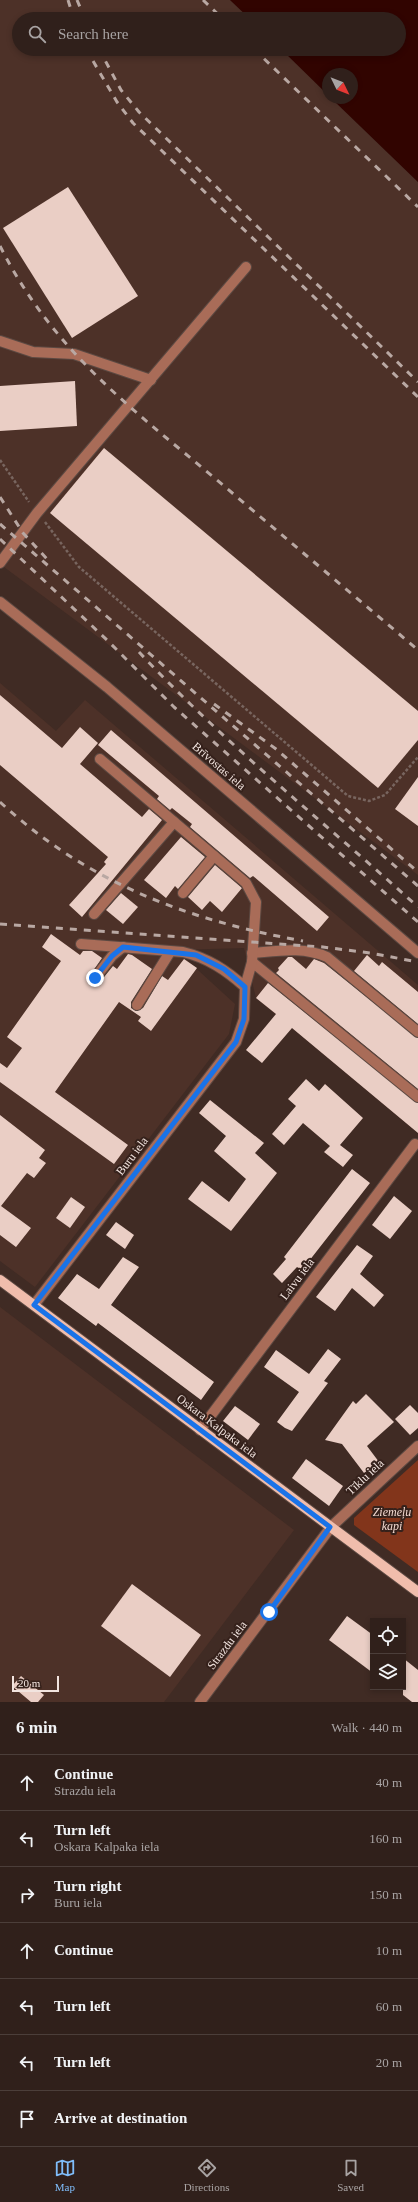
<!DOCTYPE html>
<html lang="en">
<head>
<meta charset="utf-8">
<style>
	:root { --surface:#30201b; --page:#382824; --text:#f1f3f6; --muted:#a8a3a3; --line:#4b3e3a; --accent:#7fbdfa }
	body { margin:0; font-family:Georgia,serif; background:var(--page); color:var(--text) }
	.controls { position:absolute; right:12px; bottom:12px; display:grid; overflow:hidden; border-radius:0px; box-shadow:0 2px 6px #0003 }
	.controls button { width:36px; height:36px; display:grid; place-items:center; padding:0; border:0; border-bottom:1px solid var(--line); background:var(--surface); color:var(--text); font:20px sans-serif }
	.compass { position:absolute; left:322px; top:68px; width:36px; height:36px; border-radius:50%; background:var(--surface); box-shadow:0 2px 6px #0003; rotate:133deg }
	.scale { position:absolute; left:12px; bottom:10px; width:47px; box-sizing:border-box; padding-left:4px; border:2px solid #f2e4df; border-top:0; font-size:11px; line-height:14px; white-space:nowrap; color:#f2e4df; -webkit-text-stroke:3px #35211b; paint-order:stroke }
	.stop { position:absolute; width:12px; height:12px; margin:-9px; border:3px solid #1a73e8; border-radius:50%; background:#fff }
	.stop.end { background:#1a73e8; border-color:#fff; box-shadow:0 1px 4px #0008 }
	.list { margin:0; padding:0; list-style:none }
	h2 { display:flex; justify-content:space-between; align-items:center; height:52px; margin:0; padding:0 16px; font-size:17px }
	h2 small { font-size:13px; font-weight:400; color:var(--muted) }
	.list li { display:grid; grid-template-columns:26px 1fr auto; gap:12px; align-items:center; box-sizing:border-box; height:56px; padding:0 16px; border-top:1px solid var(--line) }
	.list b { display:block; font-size:15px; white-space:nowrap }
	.list p { margin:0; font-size:13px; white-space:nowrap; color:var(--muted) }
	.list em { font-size:13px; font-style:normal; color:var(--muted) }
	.icon { flex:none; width:22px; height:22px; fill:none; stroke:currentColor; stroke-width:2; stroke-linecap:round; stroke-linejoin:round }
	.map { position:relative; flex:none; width:418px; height:1702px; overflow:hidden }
	.search { position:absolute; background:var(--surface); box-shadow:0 2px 6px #0003; left:12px; right:12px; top:12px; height:44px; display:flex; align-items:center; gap:10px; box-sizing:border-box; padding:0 14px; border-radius:22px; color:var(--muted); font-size:15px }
	.sheet { height:444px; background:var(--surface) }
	nav { display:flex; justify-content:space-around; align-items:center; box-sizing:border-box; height:56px; border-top:1px solid var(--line); background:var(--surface); font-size:11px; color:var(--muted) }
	nav a { display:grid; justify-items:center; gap:2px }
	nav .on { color:var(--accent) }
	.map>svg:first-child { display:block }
	.built { fill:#4d3128 }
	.green { fill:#82351b }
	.water { fill:#310400 }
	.building { fill:#eacec5 }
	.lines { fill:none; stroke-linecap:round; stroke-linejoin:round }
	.minor-casing { stroke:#5c4942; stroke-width:12 }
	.major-casing { stroke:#5c4942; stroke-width:12 }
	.path { stroke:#78655f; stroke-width:2.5; stroke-dasharray:3 2; stroke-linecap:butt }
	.minor { stroke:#a96c58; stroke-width:10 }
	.major { stroke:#f0bdac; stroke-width:10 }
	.rail { stroke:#b9a8a3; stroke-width:3; stroke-dasharray:7 7; stroke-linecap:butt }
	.route { stroke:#1a73e8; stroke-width:5 }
	.labels { text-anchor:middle; stroke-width:4; stroke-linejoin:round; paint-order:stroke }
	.street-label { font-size:12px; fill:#f2e4df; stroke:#35211b }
	.park-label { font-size:12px; font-style:italic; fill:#f4dad1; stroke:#35211b }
</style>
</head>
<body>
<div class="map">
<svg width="418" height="1702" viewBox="0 0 418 1702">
	<rect width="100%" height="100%" fill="#402b24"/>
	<g class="built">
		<polygon points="0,0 230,0 250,19 19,19 19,49 281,49 328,95 328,98 331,98 418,182 418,875 0,564"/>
		<polygon points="0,683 56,731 85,700 418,985 418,1133 256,998 244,948 176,950 235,1004 229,1034 35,1287 0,1261"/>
		<polygon points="0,1307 294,1530 164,1702 0,1702"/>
	</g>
	<polygon class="green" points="418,1460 418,1572 354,1525 354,1518"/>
	<polygon class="water" points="230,0 418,0 418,182 331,98 352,98 352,74 328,74 328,95 281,49 399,49 399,19 250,19"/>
	<g class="building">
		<polygon points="68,187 138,296 72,338 3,228"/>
		<polygon points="75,381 77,426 0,431 0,386"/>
		<polygon points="104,448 418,711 418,740 378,788 50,513"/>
		<polygon points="0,695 62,748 80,727 98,743 80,764 142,817 149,809 162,820 82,917 69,905 106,864 104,862 108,857 0,765"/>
		<polygon points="111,730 329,917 317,931 253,876 250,878 190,827 192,824 172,808 170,810 157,799 159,796 98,745"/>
		<polygon points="418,777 418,826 395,809"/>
		<polygon points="181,837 205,857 178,889 175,886 166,898 144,880"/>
		<polygon points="215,865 242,888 222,912 210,901 202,910 188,897"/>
		<polygon points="121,893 138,907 123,924 106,910"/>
		<polygon points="51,934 80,955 83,951 92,951 102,958 89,977 89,981 94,984 100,982 113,966 117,969 128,954 132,955 152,969 131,1002 131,1008 136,1011 143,1008 162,976 168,980 184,959 197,968 151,1031 138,1021 141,1017 119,1002 55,1092 128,1145 114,1164 0,1082 0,1063 7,1068 22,1048 7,1037 61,961 42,947"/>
		<polygon points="367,955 379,966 382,962 418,992 418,1024 354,971"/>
		<polygon points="288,957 292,957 306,969 314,959 324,963 418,1038 418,1089 276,973 279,970 278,968"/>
		<polygon points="268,983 418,1103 418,1133 292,1028 262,1063 246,1050 276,1014 256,998"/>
		<polygon points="306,1079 319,1091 325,1084 363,1118 340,1145 353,1155 343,1167 324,1152 330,1146 303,1123 284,1145 272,1134 296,1106 288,1099"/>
		<polygon points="210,1100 264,1143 255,1153 277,1173 231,1231 188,1199 202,1181 229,1202 246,1179 214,1151 226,1136 199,1113"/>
		<polygon points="0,1115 45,1150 39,1158 46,1163 34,1178 27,1173 1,1206 31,1228 16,1247 0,1235"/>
		<polygon points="352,1169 370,1183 302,1270 297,1267 282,1283 273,1274 286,1259 284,1257"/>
		<polygon points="394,1196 412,1211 390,1239 372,1225"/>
		<polygon points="71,1197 85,1207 70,1228 56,1218"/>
		<polygon points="116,1222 134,1235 125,1249 106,1235"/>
		<polygon points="357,1245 373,1256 360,1274 384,1295 374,1307 352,1288 335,1311 316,1297"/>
		<polygon points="123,1257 139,1267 111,1305 214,1382 201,1400 98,1323 96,1326 58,1298 77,1274 99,1289"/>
		<polygon points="328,1349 341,1359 324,1381 328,1383 292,1431 285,1428 277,1422 299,1392 264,1367 276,1350 309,1374"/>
		<polygon points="366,1394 394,1422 367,1446 379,1462 364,1473 342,1444 325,1440 353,1401 356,1404"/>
		<polygon points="410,1405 418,1413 418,1428 410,1435 395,1419"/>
		<polygon points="235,1406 260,1424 248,1440 223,1421"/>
		<polygon points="306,1459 343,1486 329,1506 292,1478"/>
		<polygon points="132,1584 201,1635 170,1677 101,1626"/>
		<polygon points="347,1616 373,1635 373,1673 329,1640"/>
		<polygon points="403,1658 418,1670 418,1702 412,1702 403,1695"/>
		<polygon points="21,1676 44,1695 38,1702 31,1702 12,1686"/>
	</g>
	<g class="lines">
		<g class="minor-casing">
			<g id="minor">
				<polyline points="0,341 33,352 74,354 151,380"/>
				<polyline points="0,563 37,513 246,267"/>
				<polyline points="0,602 107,687 418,953"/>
				<polyline points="183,893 214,856"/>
				<polyline points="94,914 174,822"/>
				<path d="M81 944 183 952C208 958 226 970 245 987"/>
				<path d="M252 953C277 951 303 946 327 957L418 1032"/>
				<polyline points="252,962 418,1097"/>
				<polyline points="95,978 112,956 123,947"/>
				<polyline points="137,1005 170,952"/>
				<polyline points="34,1305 236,1042 244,1019 245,987 252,962 256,902 246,883 100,759"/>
				<polyline points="200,1430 415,1144"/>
				<polyline points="200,1702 331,1527 418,1446"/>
			</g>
		</g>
		<g class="major-casing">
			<polyline id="major" points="0,1280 418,1592"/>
		</g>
		<g class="path">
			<polyline points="0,460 29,502"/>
			<polyline points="45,522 79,567 348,796 369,801 385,795 418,757"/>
		</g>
		<use href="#minor" class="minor"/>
		<use href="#major" class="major"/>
		<g class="rail">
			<polyline points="68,0 74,19"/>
			<polyline points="77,0 85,19"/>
			<polyline points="203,0 223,19"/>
			<polyline points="86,49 117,102 133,123 418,397"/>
			<polyline points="99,49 121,90 139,112 418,382"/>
			<polyline points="254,49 418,207"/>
			<path d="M0 246C53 351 130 407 217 480 284 537 351 593 418 650"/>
			<polyline points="0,497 23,533 48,560"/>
			<polyline points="0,524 418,886"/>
			<polyline points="0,539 108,641 174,707 418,922"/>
			<path d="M139 652C225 744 324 822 418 907"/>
			<polyline points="214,704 276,749 418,872"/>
			<path d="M0 802C88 883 187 920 303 941"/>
			<polyline points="0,924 323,947 370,953 418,962"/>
		</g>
	</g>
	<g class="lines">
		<polyline class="route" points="95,978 112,956 123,947 196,955 224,969 245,987 244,1019 236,1042 34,1305 330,1527 269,1612"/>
	</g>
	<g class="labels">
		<g class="street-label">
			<text transform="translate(219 766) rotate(41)" y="4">Brīvostas iela</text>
			<text transform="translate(132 1156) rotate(-53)" y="4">Buru iela</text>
			<text transform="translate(297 1279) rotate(-53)" y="4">Laivu iela</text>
			<text transform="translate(217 1426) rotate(37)" y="4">Oskara Kalpaka iela</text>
			<text transform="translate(365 1477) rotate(-43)" y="4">Tīklu iela</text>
			<text transform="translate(227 1645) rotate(-53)" y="4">Strazdu iela</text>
		</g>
		<g class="park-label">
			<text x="392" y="1516">Ziemeļu<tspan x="392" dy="14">kapi</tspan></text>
		</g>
	</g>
</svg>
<div class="controls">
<button><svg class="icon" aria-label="locate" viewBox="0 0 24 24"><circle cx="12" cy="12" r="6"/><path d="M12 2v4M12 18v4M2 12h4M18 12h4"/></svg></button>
<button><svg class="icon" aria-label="layers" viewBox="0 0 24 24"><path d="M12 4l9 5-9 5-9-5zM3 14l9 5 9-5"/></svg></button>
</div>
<svg class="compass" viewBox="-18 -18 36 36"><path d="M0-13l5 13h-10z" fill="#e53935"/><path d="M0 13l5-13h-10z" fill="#a8a3a3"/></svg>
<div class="scale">20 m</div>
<div class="stop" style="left:269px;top:1612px"></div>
<div class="stop end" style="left:95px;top:978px"></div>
<div class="search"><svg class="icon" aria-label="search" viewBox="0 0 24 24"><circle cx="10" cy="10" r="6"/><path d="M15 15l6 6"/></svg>Search here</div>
</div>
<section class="sheet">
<h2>6 min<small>Walk · 440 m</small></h2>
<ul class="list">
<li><svg class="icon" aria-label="ahead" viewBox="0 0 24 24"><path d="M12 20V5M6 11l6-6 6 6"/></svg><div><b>Continue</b><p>Strazdu iela</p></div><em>40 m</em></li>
<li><svg class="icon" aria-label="left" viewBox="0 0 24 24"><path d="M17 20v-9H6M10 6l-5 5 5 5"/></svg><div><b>Turn left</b><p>Oskara Kalpaka iela</p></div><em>160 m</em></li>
<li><svg class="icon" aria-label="right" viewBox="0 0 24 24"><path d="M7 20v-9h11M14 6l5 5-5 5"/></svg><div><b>Turn right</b><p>Buru iela</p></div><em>150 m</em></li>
<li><svg class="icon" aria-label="ahead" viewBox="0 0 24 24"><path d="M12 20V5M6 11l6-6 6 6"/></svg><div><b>Continue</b></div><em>10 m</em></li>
<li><svg class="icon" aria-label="left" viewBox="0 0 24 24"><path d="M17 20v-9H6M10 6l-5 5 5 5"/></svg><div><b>Turn left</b></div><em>60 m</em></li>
<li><svg class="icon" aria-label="left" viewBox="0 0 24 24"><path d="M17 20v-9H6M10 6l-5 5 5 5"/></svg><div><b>Turn left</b></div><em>20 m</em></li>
<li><svg class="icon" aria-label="arrive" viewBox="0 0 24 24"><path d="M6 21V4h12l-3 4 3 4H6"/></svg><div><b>Arrive at destination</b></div></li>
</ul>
</section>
<nav>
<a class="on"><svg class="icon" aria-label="map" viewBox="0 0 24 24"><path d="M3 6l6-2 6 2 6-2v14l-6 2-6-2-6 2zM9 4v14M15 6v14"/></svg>Map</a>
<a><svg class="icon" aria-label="directions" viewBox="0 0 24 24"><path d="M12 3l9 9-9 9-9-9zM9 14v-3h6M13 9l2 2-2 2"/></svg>Directions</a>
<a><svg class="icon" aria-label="saved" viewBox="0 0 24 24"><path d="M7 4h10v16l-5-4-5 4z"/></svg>Saved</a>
</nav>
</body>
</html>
